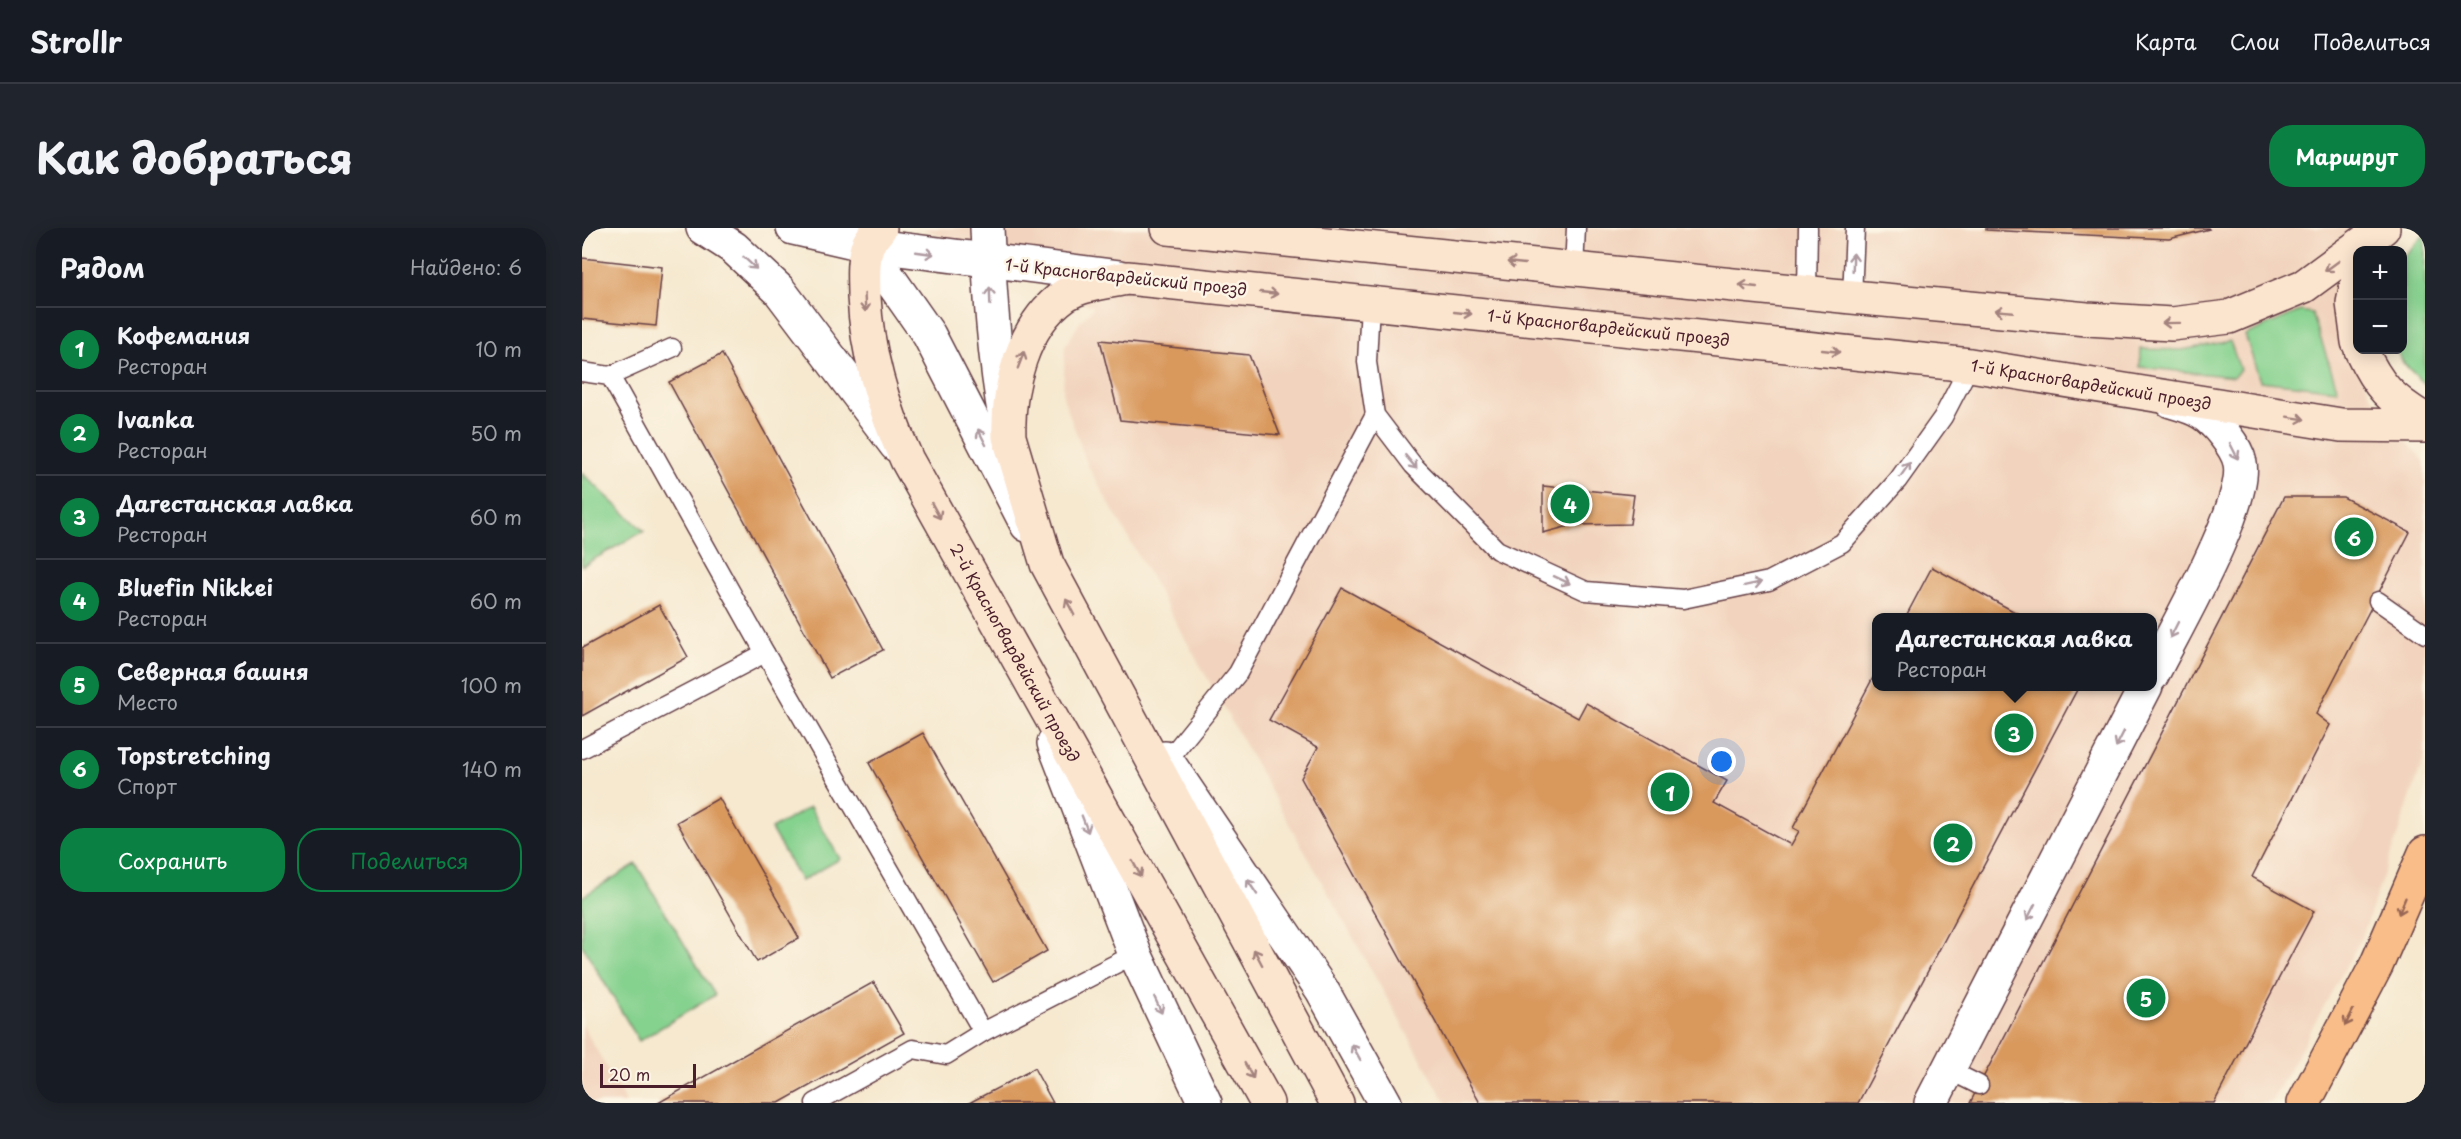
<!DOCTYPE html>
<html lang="ru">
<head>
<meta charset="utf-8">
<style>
	:root { --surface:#171b24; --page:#20242c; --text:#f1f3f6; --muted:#9ea1a6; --line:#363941; --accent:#0b8043 }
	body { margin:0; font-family:"Playpen Sans",sans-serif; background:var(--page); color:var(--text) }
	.controls { position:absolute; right:18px; top:18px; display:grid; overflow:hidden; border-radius:12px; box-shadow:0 3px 15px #0003 }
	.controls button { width:54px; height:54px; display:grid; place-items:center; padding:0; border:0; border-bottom:2px solid var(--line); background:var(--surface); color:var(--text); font:30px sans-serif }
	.scale { position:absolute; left:18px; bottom:15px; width:96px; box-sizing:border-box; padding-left:6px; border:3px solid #4a1f2b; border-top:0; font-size:16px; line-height:21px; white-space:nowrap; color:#4a1f2b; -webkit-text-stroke:4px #fcf5e5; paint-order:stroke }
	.you { position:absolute; left:1140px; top:534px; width:21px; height:21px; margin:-15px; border:4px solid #fff; border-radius:50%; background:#1a73e8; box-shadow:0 0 0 9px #1a73e833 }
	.badge { display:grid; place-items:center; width:39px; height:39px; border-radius:50%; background:var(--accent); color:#fff; font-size:20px; font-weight:700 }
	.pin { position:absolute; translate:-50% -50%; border:3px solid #fff; box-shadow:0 2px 6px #0006 }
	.popup { position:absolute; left:1290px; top:385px; width:285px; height:78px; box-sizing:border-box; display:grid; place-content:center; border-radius:12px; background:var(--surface); filter:drop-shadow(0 2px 4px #0005); font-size:20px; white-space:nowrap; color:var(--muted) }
	.popup b { font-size:22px; color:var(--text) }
	.popup::after { content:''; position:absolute; left:50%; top:100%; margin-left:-12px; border:12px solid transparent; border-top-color:var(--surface) }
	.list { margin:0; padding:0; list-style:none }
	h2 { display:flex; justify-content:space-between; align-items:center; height:78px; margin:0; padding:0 24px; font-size:26px }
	h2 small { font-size:20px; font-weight:400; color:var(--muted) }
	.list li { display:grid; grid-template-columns:39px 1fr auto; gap:18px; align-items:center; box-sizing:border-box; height:84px; padding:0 24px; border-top:2px solid var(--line) }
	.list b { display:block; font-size:22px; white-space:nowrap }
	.list p { margin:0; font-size:20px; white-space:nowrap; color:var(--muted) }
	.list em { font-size:20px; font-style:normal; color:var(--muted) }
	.actions { display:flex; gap:12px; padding:18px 24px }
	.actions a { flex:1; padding:14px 0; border:2px solid var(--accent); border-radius:24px; text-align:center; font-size:21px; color:var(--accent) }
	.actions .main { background:var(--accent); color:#fff }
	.map { position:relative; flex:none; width:1843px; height:875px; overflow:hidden; border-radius:24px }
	header { display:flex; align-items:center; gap:36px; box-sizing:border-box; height:84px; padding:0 30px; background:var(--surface); border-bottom:2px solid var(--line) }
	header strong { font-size:28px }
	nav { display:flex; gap:33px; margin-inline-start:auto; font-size:21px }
	.intro { display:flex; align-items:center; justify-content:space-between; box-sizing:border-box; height:144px; padding:0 36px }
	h1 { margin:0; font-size:42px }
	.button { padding:15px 27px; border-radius:24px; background:var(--accent); color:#fff; font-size:21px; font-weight:700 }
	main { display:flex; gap:36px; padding:0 36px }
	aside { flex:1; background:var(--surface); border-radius:24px; box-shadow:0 3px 15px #0003 }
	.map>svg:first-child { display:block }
	.built { fill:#f2d4be; fill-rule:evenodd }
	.green { fill:#85d18e; stroke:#68785c; stroke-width:1.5 }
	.building { fill:#d9995d }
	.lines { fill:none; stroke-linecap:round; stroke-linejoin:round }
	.service-casing { stroke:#643d44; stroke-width:21 }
	.minor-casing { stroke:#643d44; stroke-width:36 }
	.tertiary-casing { stroke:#643d44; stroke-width:36 }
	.secondary-casing { stroke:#643d44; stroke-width:36 }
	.primary-casing { stroke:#643d44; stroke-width:36 }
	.service { stroke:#fff; stroke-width:18 }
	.minor { stroke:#fff; stroke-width:33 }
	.tertiary { stroke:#fff; stroke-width:33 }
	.secondary { stroke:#fce5cf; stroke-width:33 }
	.primary { stroke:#f8bd88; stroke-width:33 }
	.oneway { stroke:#ae9aa0 }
	.oneway2 { stroke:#a3827d }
	.oneway3 { stroke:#986655 }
	.labels { text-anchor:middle; stroke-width:5; stroke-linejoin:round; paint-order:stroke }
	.street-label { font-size:16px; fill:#4a1f2b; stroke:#fcf5e5 }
</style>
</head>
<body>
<header>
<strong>Strollr</strong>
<nav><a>Карта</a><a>Слои</a><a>Поделиться</a></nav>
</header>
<div class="intro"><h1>Как добраться</h1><a class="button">Маршрут</a></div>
<main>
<aside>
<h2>Рядом<small>Найдено: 6</small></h2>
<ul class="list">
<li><span class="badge">1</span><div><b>Кофемания</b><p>Ресторан</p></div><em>10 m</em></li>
<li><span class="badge">2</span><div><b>Ivanka</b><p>Ресторан</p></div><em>50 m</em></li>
<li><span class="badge">3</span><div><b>Дагестанская лавка</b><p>Ресторан</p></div><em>60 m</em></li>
<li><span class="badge">4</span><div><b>Bluefin Nikkei</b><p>Ресторан</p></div><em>60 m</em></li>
<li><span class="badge">5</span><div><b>Северная башня</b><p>Место</p></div><em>100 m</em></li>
<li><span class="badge">6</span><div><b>Topstretching</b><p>Спорт</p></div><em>140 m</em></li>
</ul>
<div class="actions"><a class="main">Сохранить</a><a>Поделиться</a></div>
</aside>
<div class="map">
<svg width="1843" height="875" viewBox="0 0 1843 875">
	<rect width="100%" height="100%" fill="#fcf5e5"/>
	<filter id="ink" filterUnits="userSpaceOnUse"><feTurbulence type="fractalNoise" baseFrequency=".0167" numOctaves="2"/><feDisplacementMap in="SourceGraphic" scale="12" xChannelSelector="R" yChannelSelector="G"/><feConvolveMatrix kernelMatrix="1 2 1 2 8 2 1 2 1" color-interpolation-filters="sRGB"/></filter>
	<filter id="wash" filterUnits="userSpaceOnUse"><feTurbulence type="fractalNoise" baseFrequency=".008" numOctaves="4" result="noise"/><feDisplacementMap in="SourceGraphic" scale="24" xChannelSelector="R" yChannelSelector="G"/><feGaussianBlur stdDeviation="1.35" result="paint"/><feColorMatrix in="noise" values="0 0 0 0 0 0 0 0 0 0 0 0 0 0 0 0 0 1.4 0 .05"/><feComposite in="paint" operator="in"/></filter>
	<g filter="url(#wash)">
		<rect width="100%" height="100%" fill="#f6e9d0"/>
		<g class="built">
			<path d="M341 0H1782L1752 55 1754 85 1788 166 1823 212 1843 234V528L1780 709 1689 875H864L506 238 481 169 483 118 499 93 512 79ZM1294 390H1570V458H1294Z"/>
			<polygon points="0,796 44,875 0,875"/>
		</g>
		<g class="green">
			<polygon points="1843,6 1843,156 1822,136 1814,122 1820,122 1821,29"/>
			<polygon points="1718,83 1730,85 1756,162 1678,153 1663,107"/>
			<polygon points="1648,113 1658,141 1652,149 1558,139 1559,121 1600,122"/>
			<polygon points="0,245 62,303 0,338"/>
			<polygon points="228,579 258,631 219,653 189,601"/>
			<polygon points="54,636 133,767 57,813 0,717 0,669"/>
		</g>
		<g id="blocks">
			<g class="building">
				<polygon points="1404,0 1626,0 1627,1 1587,11 1404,2"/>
				<polygon points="0,30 80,39 74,98 0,91"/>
				<polygon points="518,112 667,127 698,207 538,192"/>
				<polygon points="140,126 301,422 248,450 87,154"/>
				<polygon points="961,258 1052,267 1048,296 991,297 961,305"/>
				<polygon points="1702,269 1761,269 1828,304 1734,486 1748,497 1670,649 1732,683 1632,875 1388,875"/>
				<polygon points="1350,339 1444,390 1323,390"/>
				<polygon points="760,360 996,490 1004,475 1145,553 1132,575 1209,617 1217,603 1211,600 1294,444 1294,458 1497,458 1276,875 898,875 719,550 736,519 687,492"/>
				<polygon points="77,377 106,429 0,488 0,420"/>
				<polygon points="341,505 465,723 411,754 287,535"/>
				<polygon points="137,570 217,710 175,734 95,594"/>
				<polygon points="292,754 322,805 197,875 76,875"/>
				<polygon points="452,840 471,875 387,875 444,845"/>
			</g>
		</g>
	</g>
	<g filter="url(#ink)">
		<use href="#blocks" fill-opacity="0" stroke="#643d44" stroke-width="1.5"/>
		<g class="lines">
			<g class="service-casing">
				<g id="service">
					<polyline points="992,41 994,0"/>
					<polyline points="1225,64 1226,0"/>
					<polyline points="1270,69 1273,0"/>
					<polyline points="788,76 785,134 793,187 831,237 915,322 1004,363 1101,371 1187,353 1260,315 1316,252 1361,189 1388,137"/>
					<polyline points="0,144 28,148 183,425 401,804 364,827 331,821 233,875"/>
					<polyline points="28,148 90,120"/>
					<polyline points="1796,373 1843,406"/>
					<polyline points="0,521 183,425"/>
					<polyline points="585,533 656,445 793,187"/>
					<polyline points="401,804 553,726"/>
					<polyline points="1367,842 1397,857"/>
				</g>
			</g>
			<g class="minor-casing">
				<g id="minor">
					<path d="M405 0C408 66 412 130 424 195"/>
					<path d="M1570 447C1591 405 1666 276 1658 235 1655 219 1633 193 1620 185 1611 179 1599 176 1589 173"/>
					<polyline points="1349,875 1564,458"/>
				</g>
			</g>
			<g class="tertiary-casing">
				<g id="tertiary">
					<polyline points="121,0 152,20 197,62 314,217"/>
					<polyline points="211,0 285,17 538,49"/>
					<polyline points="272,0 347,107 445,297"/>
					<polyline points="472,515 553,726 623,875"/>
					<polyline points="583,530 740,762 803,875"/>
				</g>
			</g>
			<g class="secondary-casing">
				<g id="secondary">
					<path id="s1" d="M298 0C294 6 287 12 285 19 280 35 282 53 282 69 285 127 301 180 325 232L685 875"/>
					<polyline points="586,0 1270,69 1505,91 1590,96 1647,89 1722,58 1801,0"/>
					<polyline points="1776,51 1771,75 1776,114"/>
					<path d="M1779 122C1796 158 1808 171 1843 192"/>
					<path id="s2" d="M755 875 465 336 427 209C425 161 440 97 483 67 500 56 525 54 545 50L1388 137 1759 197 1843 198"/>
				</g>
			</g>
			<g class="primary-casing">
				<polyline id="primary" points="1722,875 1794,738 1843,625"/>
			</g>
			<use href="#service" class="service"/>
			<use href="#minor" class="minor"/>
			<use href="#tertiary" class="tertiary"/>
			<use href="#secondary" class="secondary"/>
			<use href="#primary" class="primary"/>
		</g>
		<defs><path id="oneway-shaft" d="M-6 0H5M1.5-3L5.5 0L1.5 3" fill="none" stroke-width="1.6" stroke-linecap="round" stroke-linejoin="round" transform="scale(1.5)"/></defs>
		<g class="oneway">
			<use href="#oneway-shaft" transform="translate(343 25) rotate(8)"/>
			<use href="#oneway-shaft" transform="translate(1271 34) rotate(-88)"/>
			<use href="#oneway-shaft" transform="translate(168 35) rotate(43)"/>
			<use href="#oneway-shaft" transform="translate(408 68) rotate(-92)"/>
			<use href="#oneway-shaft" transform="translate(400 209) rotate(-117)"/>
			<use href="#oneway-shaft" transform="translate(1652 223) rotate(63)"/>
			<use href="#oneway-shaft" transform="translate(829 234) rotate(50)"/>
			<use href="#oneway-shaft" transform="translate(1323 242) rotate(-55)"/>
			<use href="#oneway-shaft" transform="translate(980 352) rotate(25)"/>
			<use href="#oneway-shaft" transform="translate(1171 356) rotate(-12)"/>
			<use href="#oneway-shaft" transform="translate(1592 402) rotate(117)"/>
			<use href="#oneway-shaft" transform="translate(1538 511) rotate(117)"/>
			<use href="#oneway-shaft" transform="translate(503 596) rotate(69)"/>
			<use href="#oneway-shaft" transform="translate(670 659) rotate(-124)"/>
			<use href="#oneway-shaft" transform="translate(1449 684) rotate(117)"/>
			<use href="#oneway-shaft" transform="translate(576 777) rotate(65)"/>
			<use href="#oneway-shaft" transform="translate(774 824) rotate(-119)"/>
		</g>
		<g class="oneway2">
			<use href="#oneway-shaft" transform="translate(934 35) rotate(-174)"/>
			<use href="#oneway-shaft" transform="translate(1750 38) rotate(144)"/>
			<use href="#oneway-shaft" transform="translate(1166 58) rotate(-174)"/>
			<use href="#oneway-shaft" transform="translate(687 65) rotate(6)"/>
			<use href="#oneway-shaft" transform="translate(283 75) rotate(87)"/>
			<use href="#oneway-shaft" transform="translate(1422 83) rotate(-175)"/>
			<use href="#oneway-shaft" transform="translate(881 85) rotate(6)"/>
			<use href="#oneway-shaft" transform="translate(1589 95) rotate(179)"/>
			<use href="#oneway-shaft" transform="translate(1249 123) rotate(6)"/>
			<use href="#oneway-shaft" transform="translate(439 132) rotate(-69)"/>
			<use href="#oneway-shaft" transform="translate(1714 190) rotate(9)"/>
			<use href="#oneway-shaft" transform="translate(354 283) rotate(61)"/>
			<use href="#oneway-shaft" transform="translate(488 379) rotate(-118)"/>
			<use href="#oneway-shaft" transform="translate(555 641) rotate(61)"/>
			<use href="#oneway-shaft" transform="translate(676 729) rotate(-118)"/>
			<use href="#oneway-shaft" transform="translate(667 843) rotate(61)"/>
		</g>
		<g class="oneway3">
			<use href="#oneway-shaft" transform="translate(1820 678) rotate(113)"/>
			<use href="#oneway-shaft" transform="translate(1767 790) rotate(117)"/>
		</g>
	</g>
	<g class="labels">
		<g class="street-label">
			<text transform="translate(544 49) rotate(6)" y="6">1-й Красногвардейский проезд</text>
			<text dy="6" stroke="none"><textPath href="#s2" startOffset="1452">1-й Красногвардейский проезд</textPath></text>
			<text dy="6" stroke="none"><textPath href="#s2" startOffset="1938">1-й Красногвардейский проезд</textPath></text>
			<text dy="6" stroke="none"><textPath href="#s1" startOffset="464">2-й Красногвардейский проезд</textPath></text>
		</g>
	</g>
</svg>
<div class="controls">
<button>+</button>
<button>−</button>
</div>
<div class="scale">20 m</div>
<div class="you"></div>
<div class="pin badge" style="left:1088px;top:564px">1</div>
<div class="pin badge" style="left:1371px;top:615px">2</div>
<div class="pin badge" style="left:1432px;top:505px">3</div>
<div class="popup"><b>Дагестанская лавка</b>Ресторан</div>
<div class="pin badge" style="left:988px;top:276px">4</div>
<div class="pin badge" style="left:1564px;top:770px">5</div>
<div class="pin badge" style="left:1772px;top:309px">6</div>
</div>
</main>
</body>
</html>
